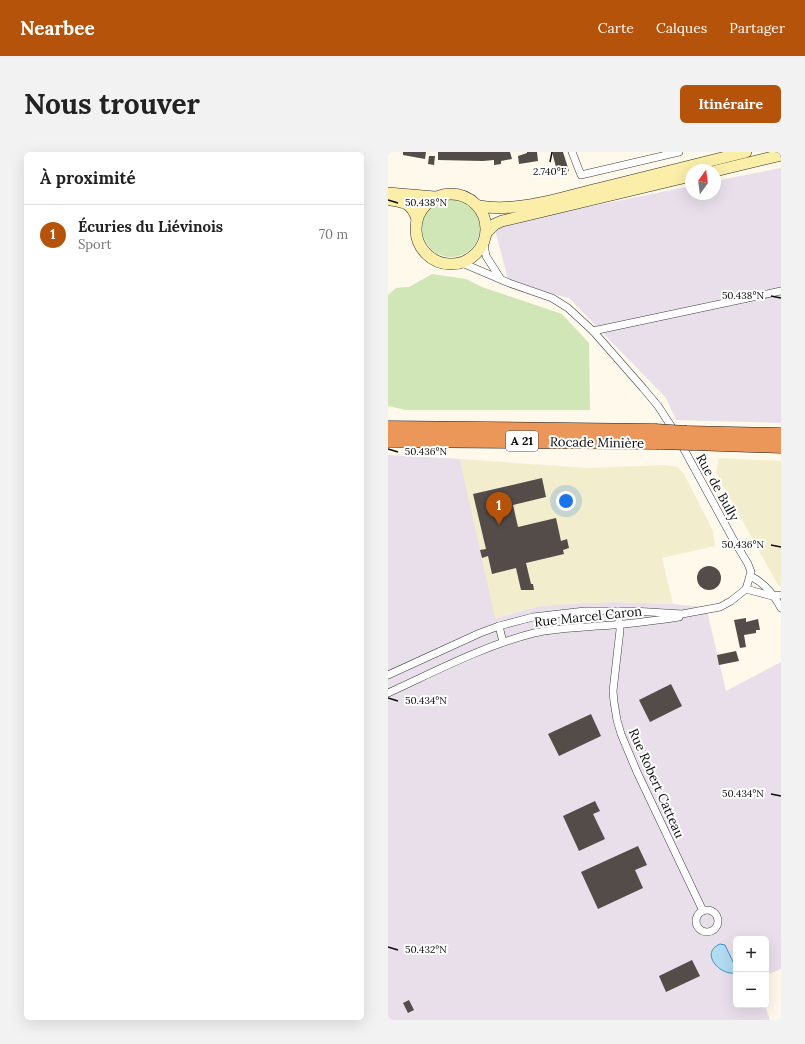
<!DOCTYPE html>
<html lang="fr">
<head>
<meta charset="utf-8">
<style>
	:root { --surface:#fff; --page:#f2f2f2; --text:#222; --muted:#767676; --line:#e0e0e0; --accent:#b45309 }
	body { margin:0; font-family:Lora,serif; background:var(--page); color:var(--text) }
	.controls { position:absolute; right:12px; bottom:12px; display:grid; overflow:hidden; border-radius:6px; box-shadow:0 4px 16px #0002 }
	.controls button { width:36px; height:36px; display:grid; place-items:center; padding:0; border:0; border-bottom:1px solid var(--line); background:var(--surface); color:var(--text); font:20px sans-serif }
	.compass { position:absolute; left:297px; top:12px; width:36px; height:36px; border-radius:50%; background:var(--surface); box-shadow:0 4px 16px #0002; rotate:14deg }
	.you { position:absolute; left:178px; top:349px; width:14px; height:14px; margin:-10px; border:3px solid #fff; border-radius:50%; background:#1a73e8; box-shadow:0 0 0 6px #1a73e833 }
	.badge { display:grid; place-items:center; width:26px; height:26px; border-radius:50%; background:var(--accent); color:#fff; font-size:13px; font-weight:700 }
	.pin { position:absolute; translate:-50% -33px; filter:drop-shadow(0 1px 2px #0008) }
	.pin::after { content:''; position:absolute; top:21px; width:14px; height:12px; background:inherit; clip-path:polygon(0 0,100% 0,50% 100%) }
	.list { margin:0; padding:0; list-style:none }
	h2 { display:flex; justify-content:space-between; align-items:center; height:52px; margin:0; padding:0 16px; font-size:17px }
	h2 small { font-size:13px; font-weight:400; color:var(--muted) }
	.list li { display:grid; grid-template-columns:26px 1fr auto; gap:12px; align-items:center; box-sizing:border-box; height:60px; padding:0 16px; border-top:1px solid var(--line) }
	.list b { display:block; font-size:15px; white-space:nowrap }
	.list p { margin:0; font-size:13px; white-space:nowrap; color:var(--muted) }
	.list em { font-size:13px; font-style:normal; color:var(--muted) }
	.map { position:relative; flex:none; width:393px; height:868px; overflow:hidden; border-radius:6px }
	header { display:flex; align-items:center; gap:24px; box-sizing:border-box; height:56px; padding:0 20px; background:var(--accent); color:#fff }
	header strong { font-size:19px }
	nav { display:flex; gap:22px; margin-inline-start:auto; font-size:14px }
	.intro { display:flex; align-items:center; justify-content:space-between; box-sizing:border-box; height:96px; padding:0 24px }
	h1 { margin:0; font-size:28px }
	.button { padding:10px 18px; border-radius:6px; background:var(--accent); color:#fff; font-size:14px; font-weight:700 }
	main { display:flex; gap:24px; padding:0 24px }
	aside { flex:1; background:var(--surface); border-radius:6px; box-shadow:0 4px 16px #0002 }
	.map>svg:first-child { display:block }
	.industrial { fill:#e8dfea }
	.farmland { fill:#f2edcc }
	.green { fill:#d1e6b6 }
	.water { fill:#b2dcf2; stroke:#3d94c5 }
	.building { fill:#534c48 }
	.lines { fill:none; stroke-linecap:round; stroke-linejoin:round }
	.minor-casing { stroke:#3e3e3e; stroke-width:8 }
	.secondary-casing { stroke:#2d2d2d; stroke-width:12 }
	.motorway-casing { stroke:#1c1c1c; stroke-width:15 }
	.minor { stroke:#fff; stroke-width:7 }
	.secondary { stroke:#faeea8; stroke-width:11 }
	.motorway { stroke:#ec975a; stroke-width:14 }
	.motorway-bridge-casing { stroke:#1c1c1c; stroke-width:15; stroke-linecap:butt }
	.motorway-bridge { stroke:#ec975a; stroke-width:14 }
	.ticks { fill:none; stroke:#0b0b0b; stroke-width:1.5 }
	.labels { text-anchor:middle; stroke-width:4; stroke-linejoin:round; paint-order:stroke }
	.shield { fill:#fff; stroke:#545454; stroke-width:1 }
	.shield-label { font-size:12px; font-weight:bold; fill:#0b0b0b }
	.street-label { font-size:13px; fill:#0b0b0b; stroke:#fff }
	.ticks-label { font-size:10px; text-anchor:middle; fill:#0b0b0b; stroke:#fff; stroke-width:4; stroke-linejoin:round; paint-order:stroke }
</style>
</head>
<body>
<header>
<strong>Nearbee</strong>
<nav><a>Carte</a><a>Calques</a><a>Partager</a></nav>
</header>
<div class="intro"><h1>Nous trouver</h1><a class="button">Itinéraire</a></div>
<main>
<aside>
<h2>À proximité<small></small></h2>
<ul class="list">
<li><span class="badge">1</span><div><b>Écuries du Liévinois</b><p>Sport</p></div><em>70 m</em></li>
</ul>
</aside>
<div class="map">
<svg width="393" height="868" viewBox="0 0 393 868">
	<rect width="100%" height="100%" fill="#fef9ea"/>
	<g class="industrial">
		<polygon points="393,16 393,271 288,268 278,246 181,146 121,131 106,74 303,34 303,42 327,42 327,29"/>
		<polygon points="0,303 72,307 108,466 152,454 185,451 227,450 285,452 318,455 338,539 393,510 393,817 378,823 378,787 348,787 348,853 377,853 382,868 0,868"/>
	</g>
	<g class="farmland">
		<polygon points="331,306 393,309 393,434 390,433 328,321"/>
		<polygon points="72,307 200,316 278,313 290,315 296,322 325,379 327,394 274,406 285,452 227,450 152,454 107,466"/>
	</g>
	<g class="green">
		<circle cx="63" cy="76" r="29"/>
		<polygon points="44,122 78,127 94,135 174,162 201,191 202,258 18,258 0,254 0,143 8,136 21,135"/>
	</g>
	<path class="water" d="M332 792 337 793 348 816V821C332 824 311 801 332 792Z"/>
	<g class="building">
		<polygon points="15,0 38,0 37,7 15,3"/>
		<polygon points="50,0 122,0 124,7 113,9 113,12 106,13 106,8 95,9 50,8"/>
		<polygon points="139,0 149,0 150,9 131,12 130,4 139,1"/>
		<polygon points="164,0 175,0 181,19 173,22 170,14 168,15"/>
		<polygon points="41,4 47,4 46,13 40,12"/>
		<polygon points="154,326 158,345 125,353 130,375 168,366 173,389 179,387 181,396 175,398 176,402 138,411 143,432 145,432 146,438 133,438 128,416 104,422 100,404 94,406 92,398 98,397 85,342"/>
		<circle cx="321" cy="426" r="12"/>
		<polygon points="358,466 358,470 370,467 372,478 368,478 368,481 356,483 358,495 352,496 346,468"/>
		<polygon points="348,499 351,509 331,513 329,503"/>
		<polygon points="283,532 294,554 262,570 251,548"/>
		<polygon points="203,562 213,584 171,604 160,582"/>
		<polygon points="207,649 212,659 205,662 217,687 191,699 175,664"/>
		<polygon points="250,694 259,713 247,718 255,736 210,757 193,720"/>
		<polygon points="304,808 312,824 278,840 271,824"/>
		<polygon points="21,848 26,858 20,861 15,851"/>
	</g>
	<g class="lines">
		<g class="minor-casing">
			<g id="minor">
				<polyline points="184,0 193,23 291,0"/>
				<polyline points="96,92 98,104 112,126"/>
				<polyline points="74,111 121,131 164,146 180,156 205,179 255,236 270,254 287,280"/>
				<polyline points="205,179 393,139"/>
				<polyline points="292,290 345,387 360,412 363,420 358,437"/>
				<path d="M362 424C375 430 386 443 393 456"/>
				<polyline points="358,437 384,444 393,443"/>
				<polyline points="230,459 232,478 225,539 226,550 229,568 233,582 249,620 315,759"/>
				<polyline points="111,474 115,490"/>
				<polyline points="0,523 92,481 111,474 145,465 197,459 245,459 294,462 332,455 343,449 358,437"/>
				<path d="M0 541C48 519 95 494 146 481 167 476 188 476 209 474 237 473 264 469 291 465"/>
				<circle cx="319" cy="769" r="11"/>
			</g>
		</g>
		<g class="secondary-casing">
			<g id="secondary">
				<polyline points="327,19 393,3"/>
				<polyline points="0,41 47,45"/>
				<circle cx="63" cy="77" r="35"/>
				<path d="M3 48C18 50 24 52 29 67"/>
				<path d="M91 54C130 61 175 45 213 36 261 24 310 12 358 0"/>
				<polyline points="99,80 107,72 114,69 303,24"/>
			</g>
		</g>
		<g class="motorway-casing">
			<g id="motorway">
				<polyline points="0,276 267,279"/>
				<polyline points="298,281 393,283"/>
				<polyline points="0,288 269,290"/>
				<polyline points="304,291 393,294"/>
			</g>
		</g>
		<use href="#minor" class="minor"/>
		<use href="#secondary" class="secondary"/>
		<use href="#motorway" class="motorway"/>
		<g class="motorway-bridge-casing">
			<g id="motorway-bridge">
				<polyline points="267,279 298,281"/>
				<polyline points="269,290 304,291"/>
			</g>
		</g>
		<use href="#motorway-bridge" class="motorway-bridge"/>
	</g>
	<path class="ticks" d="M162 10 164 0M0 48 10 51M383 144 393 146M0 297 10 300M383 393 393 395M0 546 10 549M383 642 393 644M0 795 10 798"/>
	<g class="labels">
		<rect class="shield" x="118" y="279" width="32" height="20" rx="3"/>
		<g class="shield-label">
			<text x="134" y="293">A 21</text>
		</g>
		<g class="street-label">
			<text transform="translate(209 290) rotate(1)" y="5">Rocade Minière</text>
			<text transform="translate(330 335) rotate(61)" y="5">Rue de Bully</text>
			<text transform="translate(200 464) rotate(-6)" y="5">Rue Marcel Caron</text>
			<text transform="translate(269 631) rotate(66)" y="5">Rue Robert Catteau</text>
		</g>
	</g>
	<g class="ticks-label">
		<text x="162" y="23">2.740°E</text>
		<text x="38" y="54">50.438°N</text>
		<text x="355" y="147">50.438°N</text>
		<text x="38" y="303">50.436°N</text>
		<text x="355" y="396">50.436°N</text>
		<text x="38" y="552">50.434°N</text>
		<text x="355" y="645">50.434°N</text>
		<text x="38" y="801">50.432°N</text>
	</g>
</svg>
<div class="controls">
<button>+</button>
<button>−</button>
</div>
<svg class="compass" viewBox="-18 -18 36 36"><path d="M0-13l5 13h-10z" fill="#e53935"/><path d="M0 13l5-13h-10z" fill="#767676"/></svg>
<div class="you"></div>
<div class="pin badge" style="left:111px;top:373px">1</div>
</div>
</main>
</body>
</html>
